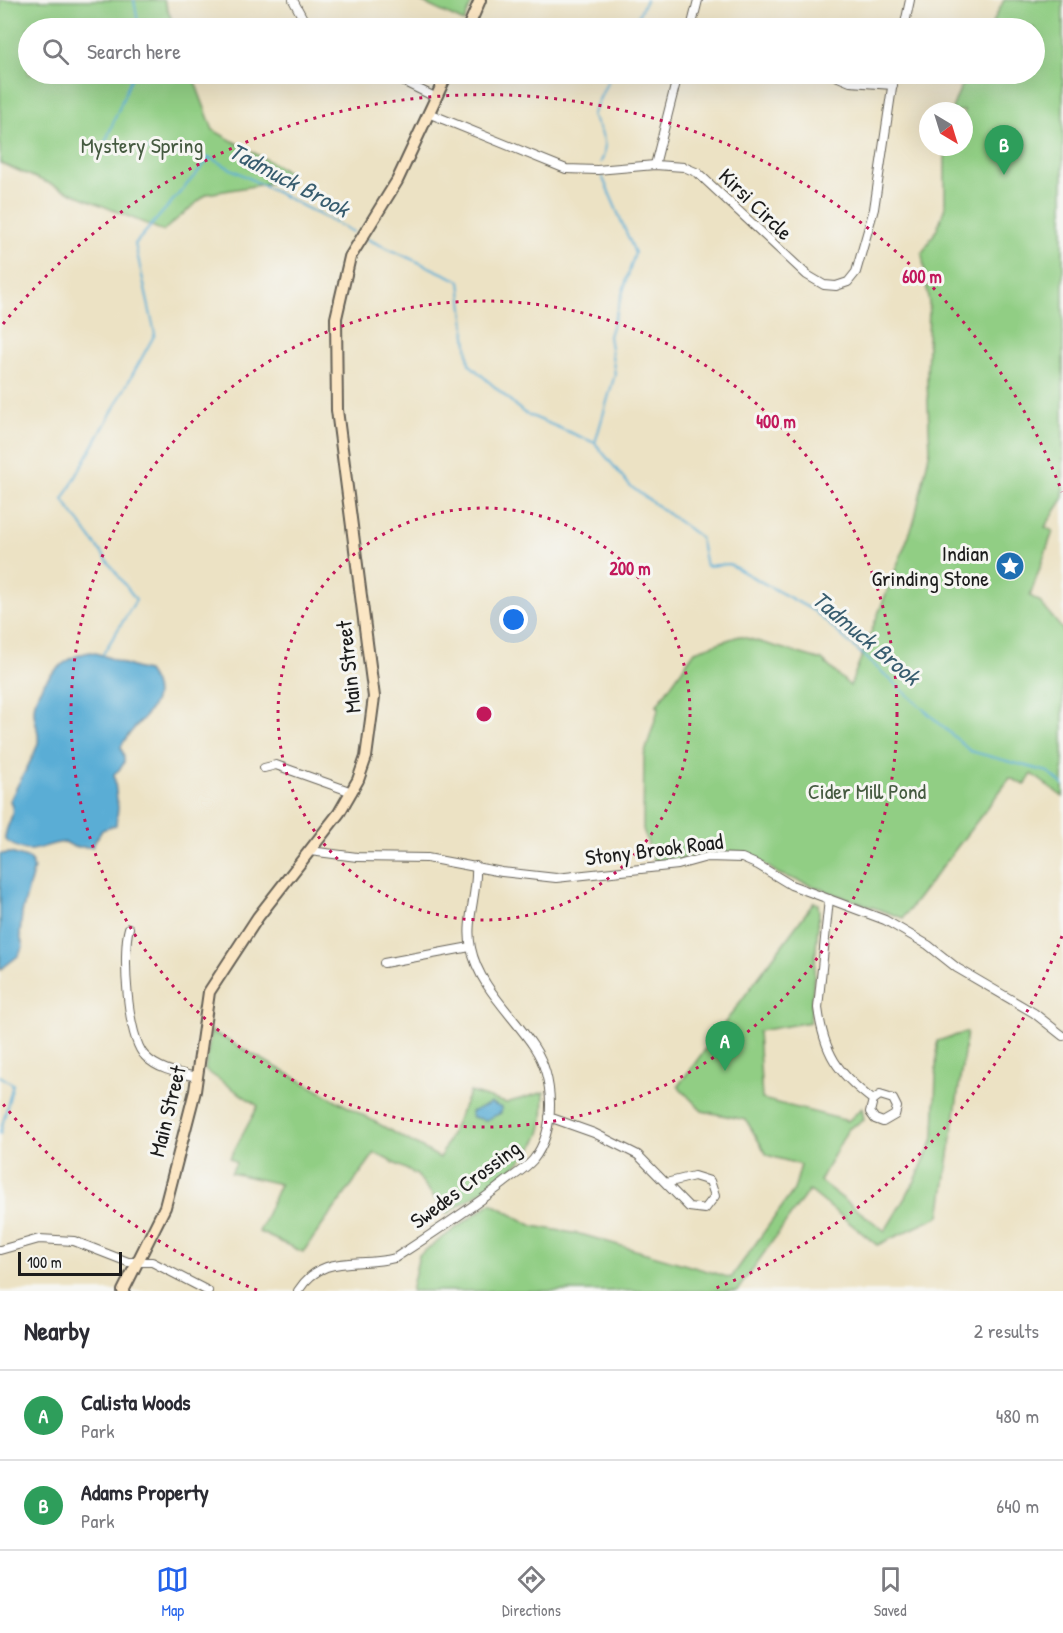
<!DOCTYPE html>
<html lang="en">
<head>
<meta charset="utf-8">
<style>
	:root { --surface:#fff; --page:#f2f2f3; --text:#2b2b33; --muted:#7c7c81; --line:#e1e1e2; --accent:#2563eb }
	body { margin:0; font-family:"Patrick Hand",sans-serif; background:var(--page); color:var(--text) }
	.compass { position:absolute; left:919px; top:102px; width:54px; height:54px; border-radius:50%; background:var(--surface); box-shadow:0 6px 24px #0002; rotate:142deg }
	.scale { position:absolute; left:18px; bottom:15px; width:104px; box-sizing:border-box; padding-left:6px; border:3px solid #1c1c1c; border-top:0; font-size:16px; line-height:21px; white-space:nowrap; color:#1c1c1c; -webkit-text-stroke:4px #f6f6f2; paint-order:stroke }
	.you { position:absolute; left:514px; top:620px; width:21px; height:21px; margin:-15px; border:4px solid #fff; border-radius:50%; background:#1a73e8; box-shadow:0 0 0 9px #1a73e833 }
	.badge { display:grid; place-items:center; width:39px; height:39px; border-radius:50%; background:var(--accent); color:#fff; font-size:20px; font-weight:700 }
	.pin { position:absolute; translate:-50% -50px; filter:drop-shadow(0 2px 3px #0008) }
	.pin::after { content:''; position:absolute; top:32px; width:21px; height:18px; background:inherit; clip-path:polygon(0 0,100% 0,50% 100%) }
	.list { margin:0; padding:0; list-style:none }
	h2 { display:flex; justify-content:space-between; align-items:center; height:78px; margin:0; padding:0 24px; font-size:26px }
	h2 small { font-size:20px; font-weight:400; color:var(--muted) }
	.list li { display:grid; grid-template-columns:39px 1fr auto; gap:18px; align-items:center; box-sizing:border-box; height:90px; padding:0 24px; border-top:2px solid var(--line) }
	.list b { display:block; font-size:22px; white-space:nowrap }
	.list p { margin:0; font-size:20px; white-space:nowrap; color:var(--muted) }
	.list em { font-size:20px; font-style:normal; color:var(--muted) }
	.icon { flex:none; width:33px; height:33px; fill:none; stroke:currentColor; stroke-width:2; stroke-linecap:round; stroke-linejoin:round }
	.map { position:relative; flex:none; width:1063px; height:1291px; overflow:hidden }
	.search { position:absolute; background:var(--surface); box-shadow:0 6px 24px #0002; left:18px; right:18px; top:18px; height:66px; display:flex; align-items:center; gap:15px; box-sizing:border-box; padding:0 21px; border-radius:33px; color:var(--muted); font-size:22px }
	.sheet { height:258px; background:var(--surface) }
	nav { display:flex; justify-content:space-around; align-items:center; box-sizing:border-box; height:84px; border-top:2px solid var(--line); background:var(--surface); font-size:16px; color:var(--muted) }
	nav a { display:grid; justify-items:center; gap:3px }
	nav .on { color:var(--accent) }
	.map>svg:first-child { display:block }
	.green { fill:#91ce84; stroke:#567550; stroke-width:1.5 }
	.water { fill:#5aadd5; stroke:#3b6478; stroke-width:1.5 }
	.lines { fill:none; stroke-linecap:round; stroke-linejoin:round }
	.stream { stroke:#5aadd5; stroke-width:2 }
	.minor-casing { stroke:#656157; stroke-width:10 }
	.secondary-casing { stroke:#656157; stroke-width:14 }
	.minor { stroke:#fff; stroke-width:8 }
	.secondary { stroke:#fbe6c4; stroke-width:10 }
	.ring { fill:none; stroke:#c2185b; stroke-width:3; stroke-dasharray:3 6 }
	.labels { text-anchor:middle; stroke-width:6; stroke-linejoin:round; paint-order:stroke }
	.park-label { font-size:22px; fill:#455a40; stroke:#f6f6f2 }
	.street-label { font-size:22px; fill:#1c1c1c; stroke:#f6f6f2 }
	.poi-label { font-size:22px; fill:#1c1c1c; stroke:#f6f6f2; text-anchor:end }
	.water-label { font-size:24px; font-style:italic; fill:#385d6f; stroke:#f6f6f2 }
	.centre { fill:#c2185b; stroke:#f6f6f2; stroke-width:3 }
	.ring-label { font-size:18px; text-anchor:middle; font-weight:bold; fill:#c2185b; stroke:#f6f6f2; stroke-width:6; stroke-linejoin:round; paint-order:stroke }
</style>
</head>
<body>
<div class="map">
<svg width="1063" height="1291" viewBox="0 0 1063 1291">
	<rect width="100%" height="100%" fill="#f6f6f2"/>
	<filter id="ink" filterUnits="userSpaceOnUse"><feTurbulence type="fractalNoise" baseFrequency=".0167" numOctaves="2"/><feDisplacementMap in="SourceGraphic" scale="12" xChannelSelector="R" yChannelSelector="G"/><feConvolveMatrix kernelMatrix="1 2 1 2 8 2 1 2 1" color-interpolation-filters="sRGB"/></filter>
	<filter id="wash" filterUnits="userSpaceOnUse"><feTurbulence type="fractalNoise" baseFrequency=".008" numOctaves="4" result="noise"/><feDisplacementMap in="SourceGraphic" scale="24" xChannelSelector="R" yChannelSelector="G"/><feGaussianBlur stdDeviation="1.35" result="paint"/><feColorMatrix in="noise" values="0 0 0 0 0 0 0 0 0 0 0 0 0 0 0 0 0 1.4 0 .05"/><feComposite in="paint" operator="in"/></filter>
	<g filter="url(#wash)">
		<rect width="100%" height="100%" fill="#ece2c4"/>
		<g class="green">
			<polygon points="0,0 164,0 175,28 28,28 28,74 192,74 213,130 290,173 277,182 207,194 163,231 0,163"/>
			<polygon points="417,0 473,0 464,22"/>
			<polygon points="1004,0 1063,0 1063,499 1045,527 1053,531 1030,596 1039,601 1063,630 1063,797 1032,774 1025,785 1010,778 903,918 779,874 751,855 732,852 654,862 643,829 644,756 659,707 656,706 695,651 739,636 822,660 850,686 914,522 930,450 927,381 929,304 922,253 937,229 945,207 945,147 964,147 964,111 951,111 966,74 1034,74 1034,28 990,28"/>
			<polygon points="814,902 818,904 819,913 810,1022 758,1031 762,1099 848,1121 862,1108 864,1120 848,1129 820,1181 885,1231 915,1181 934,1137 937,1041 967,1032 940,1216 877,1245 809,1190 737,1291 411,1291 419,1255 491,1203 533,1226 584,1235 731,1278 794,1190 801,1165 767,1155 746,1120 702,1111 678,1086"/>
			<path d="M211 1031 440 1158 470 1092 506 1103 544 1092C543 1107 545 1124 538 1138 523 1169 475 1194 447 1214L417 1175 375 1153 303 1252 259 1232 280 1184 231 1173 236 1163 230 1158 258 1106 205 1070Z"/>
		</g>
		<g class="water">
			<path d="M91 652C111 656 127 668 147 671 174 707 132 720 121 747 126 761 126 765 114 774L118 808 116 825 102 830 92 847H74L65 842C36 845 34 860 5 840 4 825 18 816 10 801 18 781 32 763 38 743 40 732 34 722 34 711 34 685 66 654 91 652Z"/>
			<polygon points="11,853 30,859 34,868 22,913 20,935 23,947 18,956 0,970 0,854"/>
			<polygon points="491,1103 502,1108 501,1113 486,1120 472,1117 471,1112"/>
		</g>
		<g class="lines">
			<g class="stream">
				<polyline points="134,0 139,28"/>
				<polyline points="632,28 646,0"/>
				<polyline points="133,74 105,143 210,158 353,232"/>
				<path d="M601 162C610 145 601 131 592 115L611 74"/>
				<polyline points="367,239 460,281 469,364 524,413 595,443 630,486 700,537 706,566 729,564 814,611 970,751 1048,772 1063,785"/>
				<polyline points="595,443 615,374 609,336 635,253 602,176"/>
				<polyline points="103,654 136,600 63,500 155,334 135,244 210,158"/>
				<polyline points="0,1076 13,1084 0,1134"/>
			</g>
		</g>
	</g>
	<g filter="url(#ink)">
		<g class="lines">
			<g class="minor-casing">
				<g id="minor">
					<polyline points="293,0 308,28"/>
					<polyline points="691,28 698,0"/>
					<polyline points="904,28 910,0"/>
					<polyline points="388,74 435,97"/>
					<polyline points="831,74 850,82 893,85"/>
					<polyline points="428,113 566,169 597,170 655,165 684,167 698,173 807,275 824,285 836,286 848,282 856,272 874,209 894,74"/>
					<polyline points="655,165 678,74"/>
					<polyline points="264,768 276,765 352,792"/>
					<polyline points="310,851 357,857 427,858 502,872 556,878 678,865 707,857 742,858 758,865 791,885 885,920 928,945 957,968 1034,1013 1063,1036"/>
					<path d="M829 899 818 1008C824 1053 837 1073 873 1100L880 1095 893 1099 897 1107 895 1115 883 1122 875 1119 870 1112 873 1100"/>
					<path d="M129 928C122 952 127 1038 145 1056 158 1070 179 1073 197 1077"/>
					<polyline points="384,963 470,947"/>
					<polyline points="549,1117 594,1133 638,1155 689,1207 705,1209 715,1196 710,1181 694,1176 666,1183"/>
					<polyline points="0,1250 39,1239 74,1241 128,1262 152,1262 208,1291"/>
					<path d="M298 1291C323 1252 357 1268 395 1258 432 1234 469 1210 504 1183 513 1176 525 1169 533 1160 557 1130 554 1077 534 1047 513 1015 479 987 471 948 465 921 478 893 476 866"/>
				</g>
			</g>
			<g class="secondary-casing">
				<g id="secondary">
					<polyline points="468,28 480,0"/>
					<polyline points="123,1291 165,1207 195,1091 209,992 258,917 339,813 358,780 366,757 374,697 337,410 336,318 350,257 397,181 447,74"/>
				</g>
			</g>
			<use href="#minor" class="minor"/>
			<use href="#secondary" class="secondary"/>
		</g>
	</g>
	<g class="ring">
		<circle cx="484" cy="714" r="206"/>
		<circle cx="484" cy="714" r="413"/>
		<path d="M1062 936A619 619 0 0 1 711 1290M257 1290A619 619 0 0 1 3 1104M3 324A619 619 0 0 1 1062 492"/>
	</g>
	<defs>
		<g id="sight-disc" transform="scale(1.5)"><circle r="9.5" fill="#1f6fb2" stroke="#f6f6f2"/><path d="M0-6L1.8-2.2L6-1.7L2.9 1.2L3.7 5.4L0 3.3L-3.7 5.4L-2.9 1.2L-6-1.7L-1.8-2.2Z" fill="#fff"/></g>
	</defs>
	<g fill-rule="evenodd">
		<use href="#sight-disc" x="1010" y="566"/>
	</g>
	<g class="labels">
		<g class="park-label">
			<text x="142" y="153">Mystery Spring</text>
			<text x="867" y="799">Cider Mill Pond</text>
		</g>
		<g class="street-label">
			<text transform="translate(756 204) rotate(44)" y="8">Kirsi Circle</text>
			<text transform="translate(348 667) rotate(-96)" y="8">Main Street</text>
			<text transform="translate(654 849) rotate(-7)" y="8">Stony Brook Road</text>
			<text transform="translate(167 1111) rotate(-76)" y="8">Main Street</text>
			<text transform="translate(465 1184) rotate(-37)" y="8">Swedes Crossing</text>
		</g>
		<g class="poi-label">
			<text x="989" y="561">Indian<tspan x="989" dy="25">Grinding Stone</tspan></text>
		</g>
		<g class="water-label">
			<text transform="translate(289 180) rotate(28)" y="8">Tadmuck Brook</text>
			<text transform="translate(866 638) rotate(40)" y="8">Tadmuck Brook</text>
		</g>
	</g>
	<circle cx="484" cy="714" r="9" class="centre"/>
	<g class="ring-label">
		<text x="922" y="283">600 m</text>
		<text x="776" y="428">400 m</text>
		<text x="630" y="575">200 m</text>
	</g>
</svg>
<svg class="compass" viewBox="-18 -18 36 36"><path d="M0-13l5 13h-10z" fill="#e53935"/><path d="M0 13l5-13h-10z" fill="#7c7c81"/></svg>
<div class="scale">100 m</div>
<div class="you"></div>
<div class="pin badge" style="left:725px;top:1071px;background:#2e9e5b">A</div>
<div class="pin badge" style="left:1004px;top:175px;background:#2e9e5b">B</div>
<div class="search"><svg class="icon" aria-label="search" viewBox="0 0 24 24"><circle cx="10" cy="10" r="6"/><path d="M15 15l6 6"/></svg>Search here</div>
</div>
<section class="sheet">
<h2>Nearby<small>2 results</small></h2>
<ul class="list">
<li><span class="badge" style="background:#2e9e5b">A</span><div><b>Calista Woods</b><p>Park</p></div><em>480 m</em></li>
<li><span class="badge" style="background:#2e9e5b">B</span><div><b>Adams Property</b><p>Park</p></div><em>640 m</em></li>
</ul>
</section>
<nav>
<a class="on"><svg class="icon" aria-label="map" viewBox="0 0 24 24"><path d="M3 6l6-2 6 2 6-2v14l-6 2-6-2-6 2zM9 4v14M15 6v14"/></svg>Map</a>
<a><svg class="icon" aria-label="directions" viewBox="0 0 24 24"><path d="M12 3l9 9-9 9-9-9zM9 14v-3h6M13 9l2 2-2 2"/></svg>Directions</a>
<a><svg class="icon" aria-label="saved" viewBox="0 0 24 24"><path d="M7 4h10v16l-5-4-5 4z"/></svg>Saved</a>
</nav>
</body>
</html>
